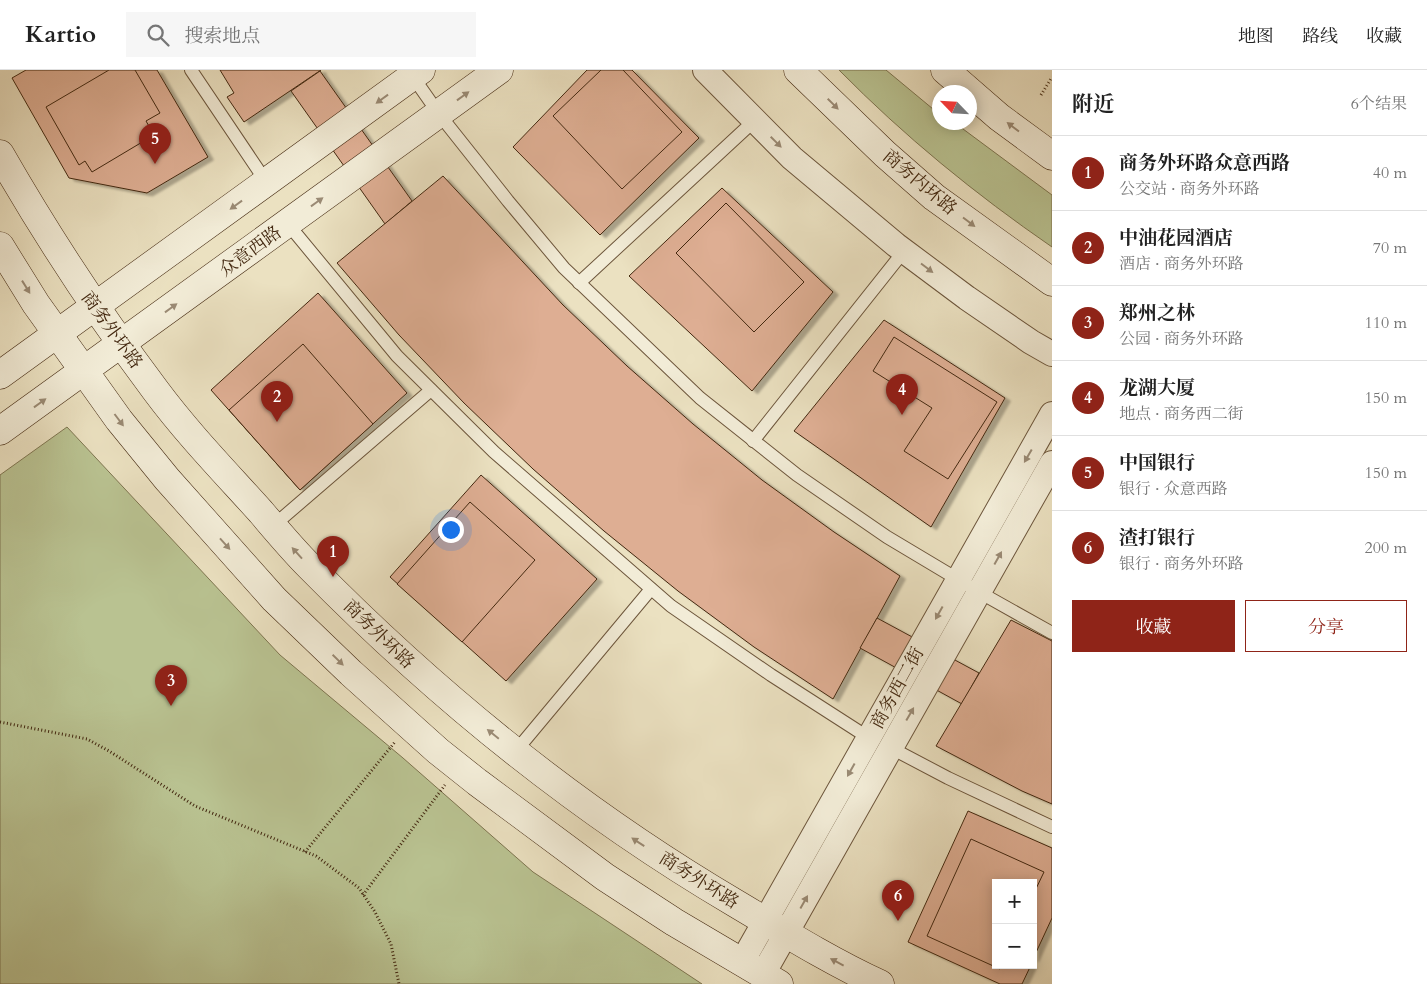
<!DOCTYPE html>
<html lang="zh">
<head>
<meta charset="utf-8">
<style>
	:root { --surface:#fff; --page:#f6f6f6; --text:#222; --muted:#767676; --line:#e0e0e0; --accent:#8f2418 }
	body { margin:0; font-family:Cardo,"Noto Serif SC",serif; background:var(--page); color:var(--text) }
	.controls { position:absolute; right:15px; bottom:15px; display:grid; overflow:hidden; border-radius:0px; box-shadow:0 2px 12px #0003 }
	.controls button { width:45px; height:45px; display:grid; place-items:center; padding:0; border:0; border-bottom:1px solid var(--line); background:var(--surface); color:var(--text); font:25px sans-serif }
	.compass { position:absolute; left:932px; top:15px; width:45px; height:45px; border-radius:50%; background:var(--surface); box-shadow:0 2px 12px #0003; rotate:295deg }
	.you { position:absolute; left:450px; top:459px; width:18px; height:18px; margin:-12px; border:4px solid #fff; border-radius:50%; background:#1a73e8; box-shadow:0 0 0 8px #1a73e833 }
	.badge { display:grid; place-items:center; width:32px; height:32px; border-radius:50%; background:var(--accent); color:#fff; font-size:16px; font-weight:700 }
	.pin { position:absolute; translate:-50% -41px; filter:drop-shadow(0 1px 2px #0008) }
	.pin::after { content:''; position:absolute; top:26px; width:18px; height:15px; background:inherit; clip-path:polygon(0 0,100% 0,50% 100%) }
	.list { margin:0; padding:0; list-style:none }
	h2 { display:flex; justify-content:space-between; align-items:center; height:65px; margin:0; padding:0 20px; font-size:21px }
	h2 small { font-size:16px; font-weight:400; color:var(--muted) }
	.list li { display:grid; grid-template-columns:32px 1fr auto; gap:15px; align-items:center; box-sizing:border-box; height:75px; padding:0 20px; border-top:1px solid var(--line) }
	.list b { display:block; font-size:19px; white-space:nowrap }
	.list p { margin:0; font-size:16px; white-space:nowrap; color:var(--muted) }
	.list em { font-size:16px; font-style:normal; color:var(--muted) }
	.actions { display:flex; gap:10px; padding:15px 20px }
	.actions a { flex:1; padding:11px 0; border:1px solid var(--accent); border-radius:0px; text-align:center; font-size:18px; color:var(--accent) }
	.actions .main { background:var(--accent); color:#fff }
	.icon { flex:none; width:28px; height:28px; fill:none; stroke:currentColor; stroke-width:2; stroke-linecap:round; stroke-linejoin:round }
	.map { position:relative; flex:none; width:1052px; height:914px; overflow:hidden }
	header { display:flex; align-items:center; gap:30px; box-sizing:border-box; height:70px; padding:0 25px; background:var(--surface); border-bottom:1px solid var(--line) }
	header strong { font-size:24px }
	nav { display:flex; gap:28px; margin-inline-start:auto; font-size:18px }
	.search { width:350px; height:45px; background:var(--page); display:flex; align-items:center; gap:12px; box-sizing:border-box; padding:0 18px; border-radius:0px; color:var(--muted); font-size:19px }
	main { display:flex }
	aside { flex:1; background:var(--surface) }
	.map>svg:first-child { display:block }
	.green { fill:#b9c291; stroke:#7e7550 }
	.building { fill:#deae93; stroke:#432810; filter:url(#shadow) }
	.lines { fill:none; stroke-linecap:round; stroke-linejoin:round }
	.lane-casing { stroke:#6d563c; stroke-width:14 }
	.street-casing { stroke:#6d563c; stroke-width:26 }
	.secondary-casing { stroke:#432810; stroke-width:29 }
	.path { stroke:#432810; stroke-width:3; stroke-dasharray:1 2.5; stroke-linecap:butt }
	.lane { stroke:#f2ecd7; stroke-width:12 }
	.street { stroke:#f2ecd7; stroke-width:24 }
	.secondary { stroke:#f2ecd7; stroke-width:28 }
	.oneway { fill:#9a8a74 }
	.labels { text-anchor:middle; stroke-width:4; stroke-linejoin:round; paint-order:stroke }
	.street-label { font-size:18px; fill:#432810; stroke:#f2ecd7 }
</style>
</head>
<body>
<header>
<strong>Kartio</strong>
<div class="search"><svg class="icon" aria-label="search" viewBox="0 0 24 24"><circle cx="10" cy="10" r="6"/><path d="M15 15l6 6"/></svg>搜索地点</div>
<nav><a>地图</a><a>路线</a><a>收藏</a></nav>
</header>
<main>
<div class="map">
<svg width="1052" height="914" viewBox="0 0 1052 914">
	<defs>
		<filter id="shadow"><feDropShadow dx="5.5" dy="3" stdDeviation="1" flood-color="#0004"/></filter>
	</defs>
	<rect width="100%" height="100%" fill="#ebe1c1"/>
	<filter id="stains"><feTurbulence type="fractalNoise" baseFrequency=".004" numOctaves="4"/><feColorMatrix values="0 0 0 0 .2 0 0 0 0 .09 0 0 0 0 .02 0 0 0 .5 -.17"/></filter>
	<radialGradient id="worn" r=".72"><stop offset=".6" stop-color="#630" stop-opacity="0"/><stop offset="1" stop-color="#630" stop-opacity=".3"/></radialGradient>
	<g class="green">
		<path d="M839 0H886L939 44V52L954 53 959 56 1052 125V177C975 124 904 66 839 0Z"/>
		<polygon points="67,357 280,585 403,688 533,802 702,914 0,914 0,405"/>
	</g>
	<g class="building">
		<polygon points="26,0 157,0 208,87 147,123 69,108 12,8"/>
		<polygon points="109,0 135,0 160,43 146,51 154,65 92,102 85,91 79,95 46,37"/>
		<polygon points="220,0 321,0 244,52 227,27 234,23"/>
		<polygon points="587,0 632,0 699,68 600,165 513,77"/>
		<polygon points="601,0 623,0 682,62 622,119 553,46"/>
		<polygon points="320,1 412,131 385,154 291,21"/>
		<polygon points="443,106 563,235 627,296 693,354 762,410 834,462 900,506 833,629 754,577 678,521 604,461 533,399 464,333 399,265 337,193"/>
		<polygon points="722,118 833,222 752,321 629,206"/>
		<polygon points="726,133 804,212 754,262 676,183"/>
		<polygon points="318,223 407,323 300,420 211,320"/>
		<polygon points="884,250 1005,328 931,457 794,361"/>
		<polygon points="894,267 997,332 948,409 904,381 932,338 873,301"/>
		<polygon points="303,274 373,354 300,420 229,340"/>
		<polygon points="481,405 597,509 506,611 390,507"/>
		<polygon points="470,432 535,490 462,572 397,514"/>
		<polygon points="877,548 979,603 962,634 860,578"/>
		<polygon points="1011,550 1052,571 1052,734 1022,721 936,676"/>
		<polygon points="968,741 1052,778 1052,848 1033,889 1033,813 996,813 996,895 1031,895 1022,914 1000,914 908,872"/>
		<polygon points="971,769 1044,802 1033,825 1033,813 996,813 996,895 1002,895 1000,899 927,866"/>
	</g>
	<g class="lines">
		<g class="lane-casing">
			<g id="lane">
				<polyline points="191,0 267,113"/>
				<polyline points="411,4 439,44 508,131 564,198 700,328 797,405 887,467 979,522 1052,563"/>
				<polyline points="288,154 397,286 494,382 671,536 771,605 869,668"/>
				<polyline points="579,213 754,51"/>
				<polyline points="753,371 904,181"/>
				<polyline points="273,456 431,320"/>
				<polyline points="891,678 948,708 1052,757"/>
				<polyline points="515,682 651,519"/>
			</g>
		</g>
		<g class="street-casing">
			<g id="street">
				<polyline points="705,0 792,88 896,175 967,228 1031,272 1052,284"/>
				<polyline points="742,892 1052,344"/>
				<polyline points="763,904 1052,393"/>
			</g>
		</g>
		<g class="secondary-casing">
			<g id="secondary">
				<polyline points="798,0 885,84 934,127 1052,212"/>
				<polyline points="945,0 999,47 1052,86"/>
				<path d="M0 84C47 166 99 245 156 321 188 364 225 402 261 442 277 461 293 480 310 497 437 626 579 741 735 833 782 861 830 891 880 914"/>
				<polyline points="0,176 36,234 84,301 119,350 167,409 274,529 351,603 438,681 477,712 605,807 674,852 779,914"/>
				<polyline points="0,305 421,0"/>
				<polyline points="0,361 499,0"/>
			</g>
		</g>
		<g class="path">
			<polyline points="1041,25 1052,7"/>
			<polyline points="0,652 87,669 109,681 195,736 316,786 359,818 375,842 391,874 399,914"/>
			<polyline points="305,782 395,672"/>
			<polyline points="363,825 445,715"/>
		</g>
		<use href="#lane" class="lane"/>
		<use href="#street" class="street"/>
		<use href="#secondary" class="secondary"/>
	</g>
	<defs><path id="oneway-solid" d="M-6-.8H1V-3.2L6.5 0L1 3.2V.8H-6Z" transform="scale(1.25)"/></defs>
	<g class="oneway">
		<use href="#oneway-solid" transform="translate(463 26) rotate(-36)"/>
		<use href="#oneway-solid" transform="translate(382 29) rotate(144)"/>
		<use href="#oneway-solid" transform="translate(833 34) rotate(45)"/>
		<use href="#oneway-solid" transform="translate(1013 57) rotate(-143)"/>
		<use href="#oneway-solid" transform="translate(776 72) rotate(45)"/>
		<use href="#oneway-solid" transform="translate(317 132) rotate(-36)"/>
		<use href="#oneway-solid" transform="translate(236 135) rotate(144)"/>
		<use href="#oneway-solid" transform="translate(969 152) rotate(37)"/>
		<use href="#oneway-solid" transform="translate(927 198) rotate(37)"/>
		<use href="#oneway-solid" transform="translate(26 217) rotate(58)"/>
		<use href="#oneway-solid" transform="translate(171 238) rotate(-36)"/>
		<use href="#oneway-solid" transform="translate(40 333) rotate(-36)"/>
		<use href="#oneway-solid" transform="translate(119 350) rotate(53)"/>
		<use href="#oneway-solid" transform="translate(1028 386) rotate(120)"/>
		<use href="#oneway-solid" transform="translate(225 474) rotate(48)"/>
		<use href="#oneway-solid" transform="translate(297 483) rotate(-132)"/>
		<use href="#oneway-solid" transform="translate(998 488) rotate(-61)"/>
		<use href="#oneway-solid" transform="translate(939 543) rotate(119)"/>
		<use href="#oneway-solid" transform="translate(338 590) rotate(44)"/>
		<use href="#oneway-solid" transform="translate(910 644) rotate(-60)"/>
		<use href="#oneway-solid" transform="translate(493 664) rotate(-141)"/>
		<use href="#oneway-solid" transform="translate(851 700) rotate(119)"/>
		<use href="#oneway-solid" transform="translate(638 772) rotate(-147)"/>
		<use href="#oneway-solid" transform="translate(804 832) rotate(-61)"/>
		<use href="#oneway-solid" transform="translate(837 892) rotate(-152)"/>
	</g>
	<g class="labels">
		<g class="street-label">
			<text transform="translate(920 112) rotate(40)" y="6">商务内环路</text>
			<text transform="translate(250 181) rotate(-36)" y="6">众意西路</text>
			<text transform="translate(112 260) rotate(54)" y="6">商务外环路</text>
			<text transform="translate(379 564) rotate(44)" y="6">商务外环路</text>
			<text transform="translate(897 618) rotate(-61)" y="6">商务西二街</text>
			<text transform="translate(699 810) rotate(32)" y="6">商务外环路</text>
		</g>
	</g>
	<rect width="100%" height="100%" filter="url(#stains)"/>
	<rect width="100%" height="100%" fill="url(#worn)"/>
</svg>
<div class="controls">
<button>+</button>
<button>−</button>
</div>
<svg class="compass" viewBox="-18 -18 36 36"><path d="M0-13l5 13h-10z" fill="#e53935"/><path d="M0 13l5-13h-10z" fill="#767676"/></svg>
<div class="you"></div>
<div class="pin badge" style="left:333px;top:507px">1</div>
<div class="pin badge" style="left:277px;top:352px">2</div>
<div class="pin badge" style="left:171px;top:636px">3</div>
<div class="pin badge" style="left:902px;top:345px">4</div>
<div class="pin badge" style="left:155px;top:94px">5</div>
<div class="pin badge" style="left:898px;top:851px">6</div>
</div>
<aside>
<h2>附近<small>6个结果</small></h2>
<ul class="list">
<li><span class="badge">1</span><div><b>商务外环路众意西路</b><p>公交站 · 商务外环路</p></div><em>40 m</em></li>
<li><span class="badge">2</span><div><b>中油花园酒店</b><p>酒店 · 商务外环路</p></div><em>70 m</em></li>
<li><span class="badge">3</span><div><b>郑州之林</b><p>公园 · 商务外环路</p></div><em>110 m</em></li>
<li><span class="badge">4</span><div><b>龙湖大厦</b><p>地点 · 商务西二街</p></div><em>150 m</em></li>
<li><span class="badge">5</span><div><b>中国银行</b><p>银行 · 众意西路</p></div><em>150 m</em></li>
<li><span class="badge">6</span><div><b>渣打银行</b><p>银行 · 商务外环路</p></div><em>200 m</em></li>
</ul>
<div class="actions"><a class="main">收藏</a><a>分享</a></div>
</aside>
</main>
</body>
</html>
